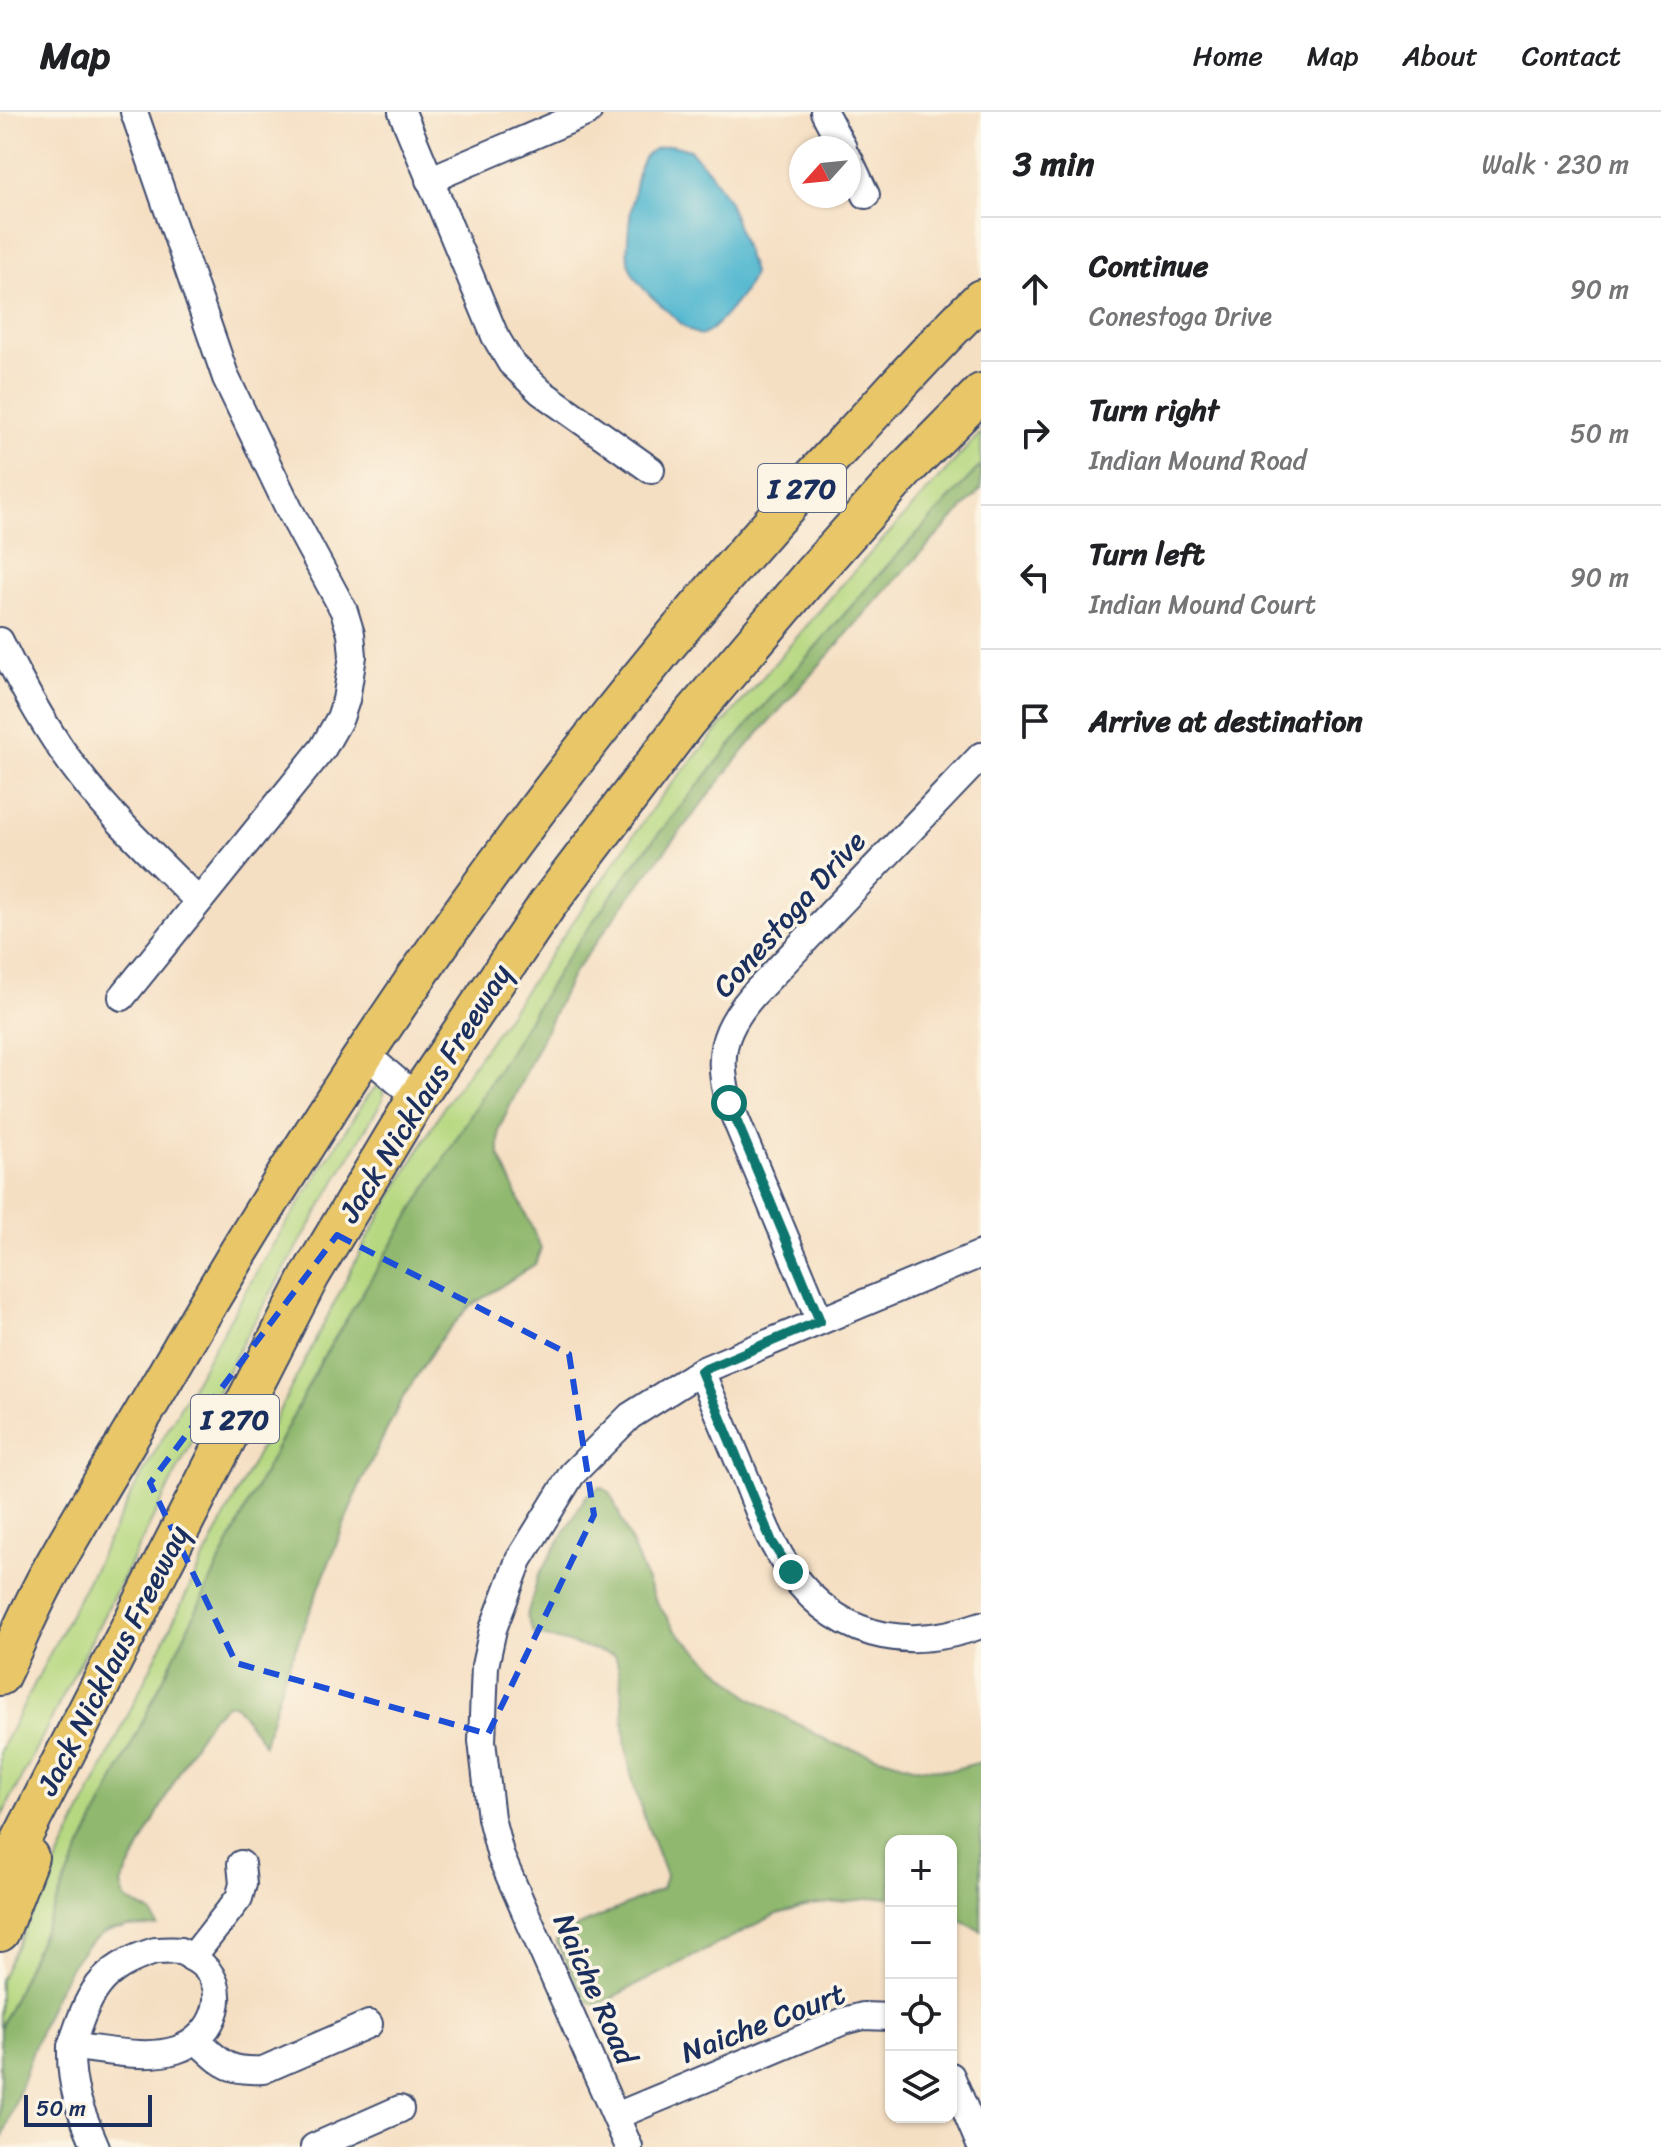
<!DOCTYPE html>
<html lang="en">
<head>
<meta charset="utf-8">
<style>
	:root { --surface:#fff; --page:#f6f6f6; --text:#202124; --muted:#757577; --line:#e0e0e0 }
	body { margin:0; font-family:Sriracha,sans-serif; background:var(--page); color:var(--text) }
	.controls { position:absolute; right:24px; bottom:24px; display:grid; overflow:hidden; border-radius:16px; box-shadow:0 2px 6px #0004 }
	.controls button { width:72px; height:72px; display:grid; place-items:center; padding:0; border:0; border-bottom:2px solid var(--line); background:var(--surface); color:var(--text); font:40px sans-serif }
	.compass { position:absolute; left:789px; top:24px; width:72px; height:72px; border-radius:50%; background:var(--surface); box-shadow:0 2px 6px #0004; rotate:243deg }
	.scale { position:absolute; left:24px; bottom:20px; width:128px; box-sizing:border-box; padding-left:8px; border:4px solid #1b2f5e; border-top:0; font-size:22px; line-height:28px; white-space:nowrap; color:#1b2f5e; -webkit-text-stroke:6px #fcf5e5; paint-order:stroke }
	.stop { position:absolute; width:24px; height:24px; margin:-18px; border:6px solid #0f766e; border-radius:50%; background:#fff }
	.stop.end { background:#0f766e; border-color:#fff; box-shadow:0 2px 8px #0008 }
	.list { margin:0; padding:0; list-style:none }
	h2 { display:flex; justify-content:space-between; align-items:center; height:104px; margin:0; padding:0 32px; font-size:34px }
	h2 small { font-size:26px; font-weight:400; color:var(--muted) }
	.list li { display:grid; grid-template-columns:52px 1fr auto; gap:24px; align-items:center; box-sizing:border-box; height:144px; padding:0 32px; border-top:2px solid var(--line) }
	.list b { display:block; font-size:30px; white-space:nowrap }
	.list p { margin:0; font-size:26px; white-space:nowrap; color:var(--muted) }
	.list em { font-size:26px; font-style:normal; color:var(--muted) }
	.icon { flex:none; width:44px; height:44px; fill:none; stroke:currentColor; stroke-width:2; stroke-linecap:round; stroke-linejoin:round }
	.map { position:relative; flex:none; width:981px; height:2035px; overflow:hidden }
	header { display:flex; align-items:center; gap:48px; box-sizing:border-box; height:112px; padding:0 40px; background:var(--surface); border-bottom:2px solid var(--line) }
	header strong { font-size:38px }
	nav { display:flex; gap:44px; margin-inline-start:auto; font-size:28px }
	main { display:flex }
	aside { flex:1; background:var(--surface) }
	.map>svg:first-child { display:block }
	.green { fill:#b6d880; stroke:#68846f; stroke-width:2 }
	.forest { fill:#90b86e; stroke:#567466; stroke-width:2 }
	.water { fill:#51b7d0; stroke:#367397; stroke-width:2 }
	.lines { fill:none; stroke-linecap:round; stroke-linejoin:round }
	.minor-casing { stroke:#3c496d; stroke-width:30 }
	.highway-casing { stroke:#3c496d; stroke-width:42 }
	.minor { stroke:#fff; stroke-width:26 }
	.highway { stroke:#e9c769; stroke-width:38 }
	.route { stroke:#0f766e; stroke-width:10 }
	.marked { fill:none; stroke:#1d4ed8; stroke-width:6; stroke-dasharray:16 10; stroke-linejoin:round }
	.labels { text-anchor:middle; stroke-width:7; stroke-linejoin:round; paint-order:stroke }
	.shield { fill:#fcf5e5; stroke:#5e6a86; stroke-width:2 }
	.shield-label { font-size:28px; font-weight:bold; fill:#1b2f5e }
	.street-label { font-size:30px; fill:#1b2f5e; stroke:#fcf5e5 }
</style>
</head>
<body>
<header>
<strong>Map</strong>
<nav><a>Home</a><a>Map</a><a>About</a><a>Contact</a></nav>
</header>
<main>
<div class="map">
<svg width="981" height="2035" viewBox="0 0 981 2035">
	<rect width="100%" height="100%" fill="#fcf5e5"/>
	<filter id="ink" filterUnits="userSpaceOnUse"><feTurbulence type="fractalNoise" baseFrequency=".0125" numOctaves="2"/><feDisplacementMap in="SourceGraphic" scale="16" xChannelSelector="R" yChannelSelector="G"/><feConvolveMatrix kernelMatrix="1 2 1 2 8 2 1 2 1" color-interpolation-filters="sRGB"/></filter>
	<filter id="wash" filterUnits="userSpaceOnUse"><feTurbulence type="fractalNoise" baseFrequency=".006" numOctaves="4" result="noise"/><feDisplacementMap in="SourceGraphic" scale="32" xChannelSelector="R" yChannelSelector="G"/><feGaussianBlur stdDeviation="1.8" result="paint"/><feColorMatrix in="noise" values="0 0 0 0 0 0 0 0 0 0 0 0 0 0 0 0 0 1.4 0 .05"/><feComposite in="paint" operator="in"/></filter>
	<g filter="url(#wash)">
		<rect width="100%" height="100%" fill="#f5dfc3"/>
		<g class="green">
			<polygon points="981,320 981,353 877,465 750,610 638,747 564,850 321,1249 252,1384 73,1753 0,1917 0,1868 198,1458 366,1129 445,993 659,687 839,476"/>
			<polygon points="377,974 383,977 383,987 242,1231 0,1708 0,1639 138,1370 261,1152 368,983"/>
		</g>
		<g class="forest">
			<path d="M981 353V377L876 489 746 636 649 759 572 863 499 1017V1043L541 1136 535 1152 469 1195 439 1229 402 1287 360 1372 283 1568 264 1632 235 1592 227 1593 212 1605 191 1637 121 1772 125 1787 153 1802 157 1814C139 1815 118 1813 102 1822 50 1853 23 1978 0 2033V1917L73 1753 252 1384 321 1249 564 850 638 747 750 610 877 465Z"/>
			<path d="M600 1375 610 1380 654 1486 676 1519 750 1586 832 1631 913 1655 951 1658 981 1650V1819L951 1804V1729H891V1786L884 1785 811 1793 777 1802 597 1893 586 1889 557 1831V1824L662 1777 666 1764C651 1722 632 1680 626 1635 622 1604 625 1573 615 1543L534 1522 527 1504 538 1465 586 1384Z"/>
		</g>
		<path class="water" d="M672 33 690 38 710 60 729 90 753 160C750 177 718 215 703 223 690 222 682 212 673 204 657 189 636 174 629 153 624 136 634 67 642 50 647 37 660 34 672 33Z"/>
	</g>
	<g filter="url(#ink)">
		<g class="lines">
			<g class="minor-casing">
				<g id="minor">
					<polyline points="402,0 495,224 511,251 541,280 651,358"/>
					<polyline points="824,0 843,36"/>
					<polyline points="849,47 866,83"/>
					<polyline points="429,68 588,0"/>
					<path d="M0 529C23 577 50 625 83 667 117 711 159 749 198 789"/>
					<polyline points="122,885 323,636 340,606 346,588 353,544 351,522 344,499 289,397 226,266 134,0"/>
					<polyline points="363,940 417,986"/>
					<path d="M820 1209 729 991C716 945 722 919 753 883L981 644"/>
					<path d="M701 1259C716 1295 731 1331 746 1367 754 1387 762 1409 772 1429 816 1516 890 1546 981 1513"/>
					<path d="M155 1839C163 1839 172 1838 180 1839 186 1841 191 1845 196 1848 235 1874 215 1926 176 1938 144 1948 104 1937 71 1935 89 1881 98 1857 155 1839Z"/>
					<polyline points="192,1846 239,1786 243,1772 241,1752"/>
					<path d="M196 1928C222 1951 226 1960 263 1958L369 1912"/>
					<path d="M71 1935C70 1976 80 1998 96 2035"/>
					<polyline points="951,1964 981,2035"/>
					<polyline points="616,2004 844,1909 863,1904 891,1905"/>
					<polyline points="314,2035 400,1997"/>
					<polyline points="629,2035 501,1745 491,1706 482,1629 485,1554 493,1517 519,1448 572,1362 630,1304 701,1259 981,1142"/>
				</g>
			</g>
			<g class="highway-casing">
				<g id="highway">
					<path d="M0 1564C16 1531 30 1497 48 1464 88 1392 132 1322 173 1251 366 917 587 604 852 323 894 278 936 230 981 187"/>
					<polyline points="0,1769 310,1164 417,986 547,793 686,610 811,463 905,358 981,281"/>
					<polyline points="0,1820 29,1745"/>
				</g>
			</g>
			<use href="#minor" class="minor"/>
			<use href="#highway" class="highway"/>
		</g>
	</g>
	<g class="lines" filter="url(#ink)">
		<polyline class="route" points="729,991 820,1209 701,1259 772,1430 791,1460"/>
	</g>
	<path class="marked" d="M337 1123 569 1242 594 1403 488 1622 236 1551 150 1371Z"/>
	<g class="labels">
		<g class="shield">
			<rect x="758" y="352" width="88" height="48" rx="6"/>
			<rect x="191" y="1283" width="88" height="48" rx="6"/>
		</g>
		<g class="shield-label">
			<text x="802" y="386">I 270</text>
			<text x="235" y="1317">I 270</text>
		</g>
		<g class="street-label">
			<text transform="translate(789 802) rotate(-48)" y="10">Conestoga Drive</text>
			<text transform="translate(425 981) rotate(-58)" y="10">Jack Nicklaus Freeway</text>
			<text transform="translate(113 1548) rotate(-63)" y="10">Jack Nicklaus Freeway</text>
			<text transform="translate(595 1877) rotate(66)" y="10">Naiche Road</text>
			<text transform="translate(763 1911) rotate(-21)" y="10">Naiche Court</text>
		</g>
	</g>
</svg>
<div class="controls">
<button>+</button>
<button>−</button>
<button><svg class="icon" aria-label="locate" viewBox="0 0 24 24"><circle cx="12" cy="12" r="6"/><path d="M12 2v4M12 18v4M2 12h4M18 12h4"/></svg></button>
<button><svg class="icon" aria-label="layers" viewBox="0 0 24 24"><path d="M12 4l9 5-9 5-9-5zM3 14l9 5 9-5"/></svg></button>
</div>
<svg class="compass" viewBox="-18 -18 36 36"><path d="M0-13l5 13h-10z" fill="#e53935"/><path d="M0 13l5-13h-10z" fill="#757577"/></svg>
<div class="scale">50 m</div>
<div class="stop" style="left:729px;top:991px"></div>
<div class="stop end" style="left:791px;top:1460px"></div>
</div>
<aside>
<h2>3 min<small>Walk · 230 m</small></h2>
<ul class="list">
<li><svg class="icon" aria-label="ahead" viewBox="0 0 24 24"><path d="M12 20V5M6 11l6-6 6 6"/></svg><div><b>Continue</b><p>Conestoga Drive</p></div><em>90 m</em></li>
<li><svg class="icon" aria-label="right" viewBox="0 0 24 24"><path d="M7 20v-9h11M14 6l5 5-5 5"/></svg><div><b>Turn right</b><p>Indian Mound Road</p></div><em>50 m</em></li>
<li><svg class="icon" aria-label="left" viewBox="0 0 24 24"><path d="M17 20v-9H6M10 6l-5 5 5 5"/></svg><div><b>Turn left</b><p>Indian Mound Court</p></div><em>90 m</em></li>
<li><svg class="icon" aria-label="arrive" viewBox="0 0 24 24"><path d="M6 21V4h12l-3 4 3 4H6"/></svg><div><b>Arrive at destination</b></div></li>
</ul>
</aside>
</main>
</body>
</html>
